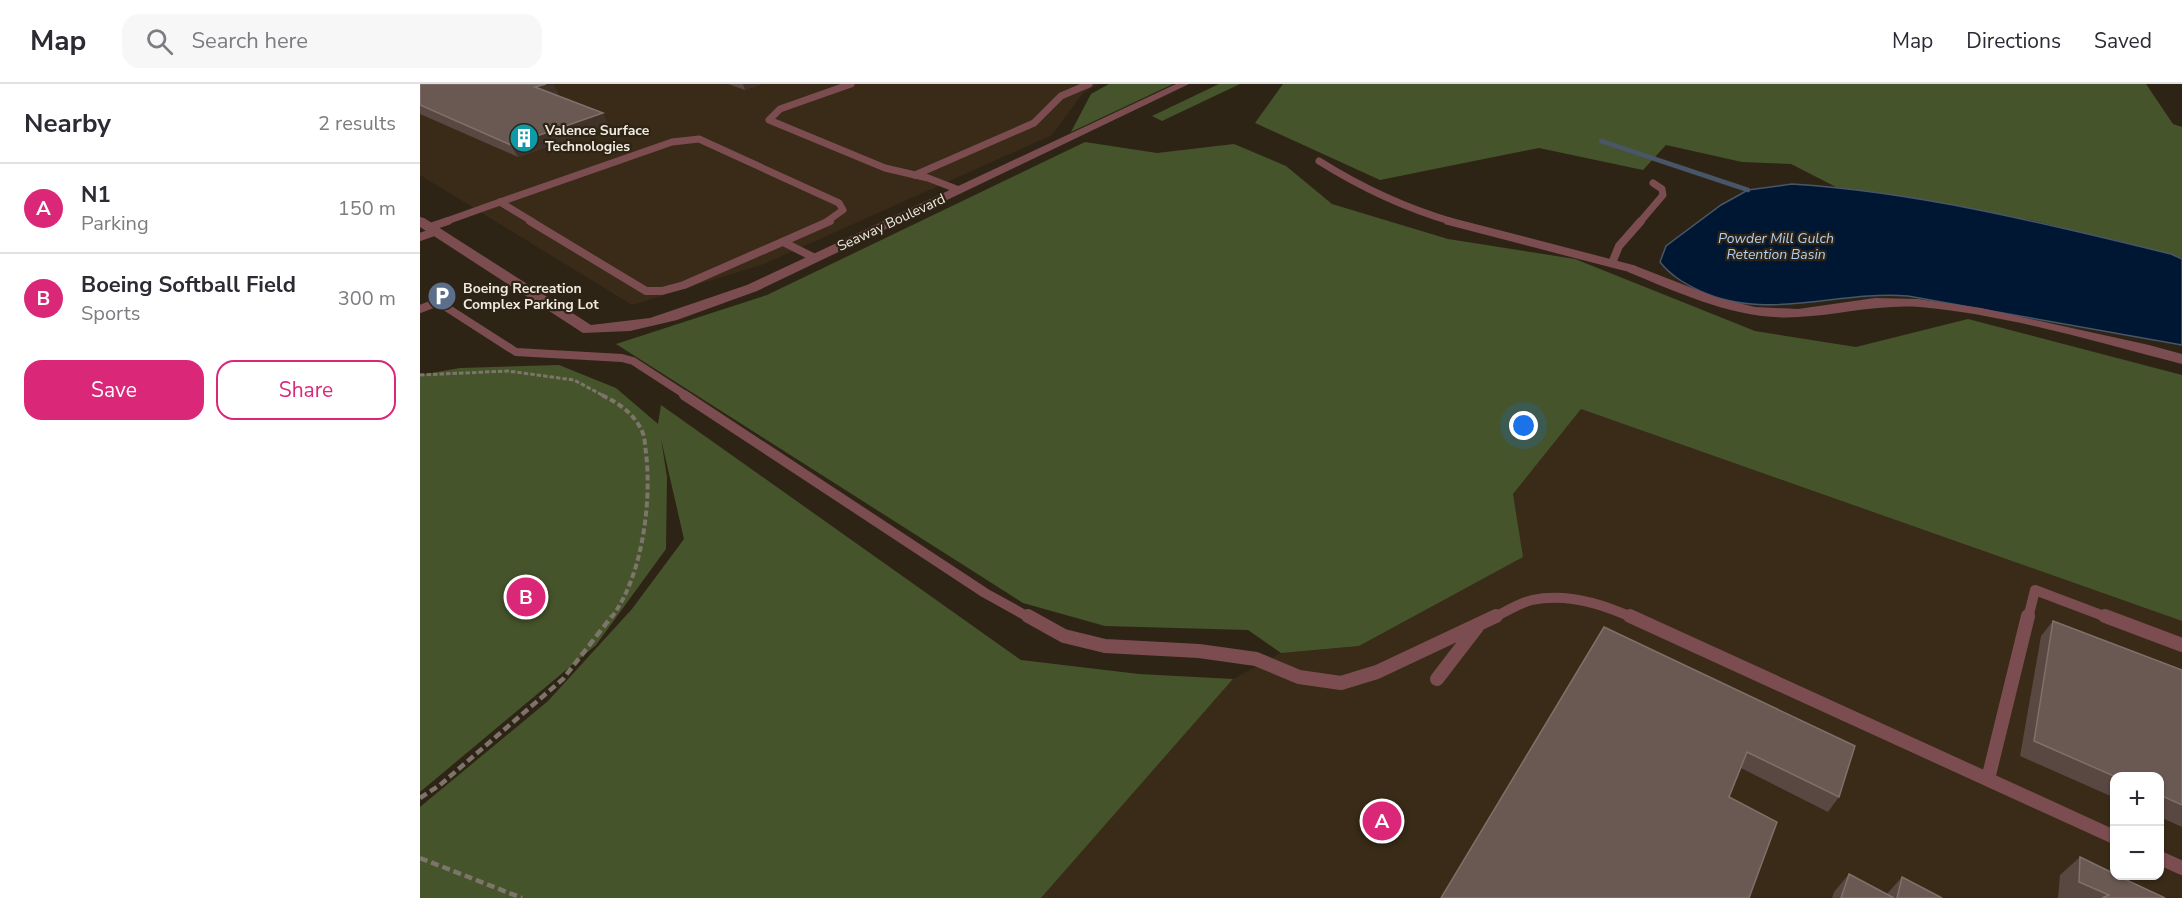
<!DOCTYPE html>
<html lang="en">
<head>
<meta charset="utf-8">
<style>
	:root { --surface:#fff; --page:#f7f7f7; --text:#2b2b33; --muted:#7c7c81; --line:#e1e1e2; --accent:#db2777 }
	body { margin:0; font-family:"Nunito Sans",sans-serif; background:var(--page); color:var(--text) }
	.controls { position:absolute; right:18px; bottom:18px; display:grid; overflow:hidden; border-radius:12px; box-shadow:0 2px 4px #0004 }
	.controls button { width:54px; height:54px; display:grid; place-items:center; padding:0; border:0; border-bottom:2px solid var(--line); background:var(--surface); color:var(--text); font:30px sans-serif }
	.you { position:absolute; left:1104px; top:342px; width:21px; height:21px; margin:-15px; border:4px solid #fff; border-radius:50%; background:#1a73e8; box-shadow:0 0 0 9px #1a73e833 }
	.badge { display:grid; place-items:center; width:39px; height:39px; border-radius:50%; background:var(--accent); color:#fff; font-size:20px; font-weight:700 }
	.pin { position:absolute; translate:-50% -50%; border:3px solid #fff; box-shadow:0 2px 6px #0006 }
	.list { margin:0; padding:0; list-style:none }
	h2 { display:flex; justify-content:space-between; align-items:center; height:78px; margin:0; padding:0 24px; font-size:26px }
	h2 small { font-size:20px; font-weight:400; color:var(--muted) }
	.list li { display:grid; grid-template-columns:39px 1fr auto; gap:18px; align-items:center; box-sizing:border-box; height:90px; padding:0 24px; border-top:2px solid var(--line) }
	.list b { display:block; font-size:22px; white-space:nowrap }
	.list p { margin:0; font-size:20px; white-space:nowrap; color:var(--muted) }
	.list em { font-size:20px; font-style:normal; color:var(--muted) }
	.actions { display:flex; gap:12px; padding:18px 24px }
	.actions a { flex:1; padding:14px 0; border:2px solid var(--accent); border-radius:18px; text-align:center; font-size:21px; color:var(--accent) }
	.actions .main { background:var(--accent); color:#fff }
	.icon { flex:none; width:33px; height:33px; fill:none; stroke:currentColor; stroke-width:2; stroke-linecap:round; stroke-linejoin:round }
	.map { position:relative; flex:none; width:1762px; height:814px; overflow:hidden }
	header { display:flex; align-items:center; gap:36px; box-sizing:border-box; height:84px; padding:0 30px; background:var(--surface); border-bottom:2px solid var(--line) }
	header strong { font-size:28px }
	nav { display:flex; gap:33px; margin-inline-start:auto; font-size:21px }
	.search { width:420px; height:54px; background:var(--page); display:flex; align-items:center; gap:15px; box-sizing:border-box; padding:0 21px; border-radius:18px; color:var(--muted); font-size:22px }
	main { display:flex }
	aside { flex:1; background:var(--surface) }
	.map>svg:first-child { display:block }
	.built { fill:#392b17; fill-rule:evenodd }
	.green { fill:#46542b }
	.water { fill:#001734; stroke:#485668; stroke-width:1.5 }
	.lines { fill:none; stroke-linecap:round; stroke-linejoin:round }
	.stream { stroke:#485668; stroke-width:4.5 }
	.path-far2 { stroke:#7d7569; stroke-width:3; stroke-dasharray:4.5 2; stroke-linecap:butt }
	.path-far1 { stroke:#7d7569; stroke-width:4; stroke-dasharray:6 3; stroke-linecap:butt }
	.path { stroke:#7d7569; stroke-width:4.5; stroke-dasharray:8 4; stroke-linecap:butt }
	.lane-far3 { stroke:#7c4d50; stroke-width:7 }
	.lane-far2 { stroke:#7c4d50; stroke-width:8 }
	.lane-far1 { stroke:#7c4d50; stroke-width:10 }
	.lane { stroke:#7c4d50; stroke-width:14 }
	.street { fill:#7c4d50; fill-rule:evenodd }
	.wall { fill:#594742 }
	.shaded-wall { fill:#413229 }
	.building { fill:#6a5953; stroke:#7f7069; stroke-width:1.5 }
	.labels { text-anchor:middle; stroke-width:4.5; stroke-linejoin:round; paint-order:stroke }
	.far-poi-label { font-size:14px; font-weight:bold; fill:#f0eae1; stroke:#2e2416; text-anchor:start }
	.far-street-label { font-size:14px; fill:#f0eae1; stroke:#2e2416 }
	.far-water-label { font-size:14px; font-style:italic; fill:#afd0f8; stroke:#2e2416 }
</style>
</head>
<body>
<header>
<strong>Map</strong>
<div class="search"><svg class="icon" aria-label="search" viewBox="0 0 24 24"><circle cx="10" cy="10" r="6"/><path d="M15 15l6 6"/></svg>Search here</div>
<nav><a>Map</a><a>Directions</a><a>Saved</a></nav>
</header>
<main>
<aside>
<h2>Nearby<small>2 results</small></h2>
<ul class="list">
<li><span class="badge">A</span><div><b>N1</b><p>Parking</p></div><em>150 m</em></li>
<li><span class="badge">B</span><div><b>Boeing Softball Field</b><p>Sports</p></div><em>300 m</em></li>
</ul>
<div class="actions"><a class="main">Save</a><a>Share</a></div>
</aside>
<div class="map">
<svg width="1762" height="814" viewBox="0 0 1762 814">
	<rect width="100%" height="100%" fill="#2e2416"/>
	<g class="built">
		<polygon points="0,0 679,0 663,9 632,51 344,180 212,221 0,91"/>
		<path d="M1161 325 1762 537V814H621L813 595 861 569 939 562 1102 473 1093 410ZM1694 692H1740V792H1694Z"/>
	</g>
	<g class="green">
		<polygon points="689,0 753,0 651,48 671,10"/>
		<polygon points="799,0 820,0 742,37 732,32"/>
		<polygon points="863,0 1726,0 1753,40 1762,43 1762,174 1615,137 1416,103 1371,80 1322,78 1246,61 1223,86 1119,64 960,96 835,39"/>
		<polygon points="665,58 737,69 814,60 866,82 912,120 1028,155 1155,175 1335,247 1436,263 1548,235 1762,291 1762,537 1161,325 1093,410 1103,473 939,562 861,569 828,546 685,542 603,519 196,260 347,211"/>
		<polygon points="139,281 196,304 238,340 241,321 601,576 719,590 813,595 621,814 0,814 0,723 128,617 212,525 264,455 241,355 247,393 246,465 176,561 0,708 0,291 40,284"/>
	</g>
	<path class="water" d="M1372 100C1499 108 1628 140 1751 170L1762 175V261L1488 212C1418 206 1347 238 1280 207 1264 199 1251 192 1240 178L1246 162 1301 121 1328 106Z"/>
	<g class="lines">
		<polyline class="stream" points="1181,57 1328,106"/>
		<polyline class="path-far2" points="0,291 88,287 154,296 184,312"/>
		<path class="path-far1" d="M182 311C199 320 213 328 222 347 225 353 225 362 226 369 232 419 222 494 191 534"/>
		<g class="path">
			<polyline points="0,714 20,701 143,595 192,532"/>
			<polyline points="0,774 102,814"/>
		</g>
		<g class="lane-far3">
			<polyline points="431,0 360,25 349,36 465,84 508,94 539,106"/>
			<path d="M899 77C942 104 985 124 1033 138"/>
			<polyline points="495,91 614,39 641,12 669,0"/>
			<polyline points="80,118 113,138"/>
			<polyline points="80,118 252,58 279,55 419,119 423,126 406,138"/>
			<polyline points="24,138 80,118"/>
			<polyline points="1220,138 1243,111 1242,105 1233,99"/>
		</g>
		<g class="lane-far2">
			<polyline points="110,137 226,207 242,207 264,201 410,137"/>
			<polyline points="1028,137 1213,185"/>
			<polyline points="10,143 28,137"/>
			<polyline points="0,153 17,147"/>
			<polyline points="363,158 395,174"/>
			<polyline points="1192,179 1199,162 1221,137"/>
			<polyline points="0,225 18,218 96,268 202,274 213,277 267,312"/>
		</g>
		<g class="lane-far1">
			<polyline points="264,311 565,509 610,534"/>
			<path d="M1073 534C1085 528 1099 519 1112 516 1145 509 1183 520 1213 534"/>
			<polyline points="1608,534 1615,506 1689,534"/>
		</g>
		<g class="lane">
			<polyline points="608,532 644,552 685,562 779,567 836,575 879,593 921,599 957,588 1076,532"/>
			<polyline points="1210,532 1694,753"/>
			<polyline points="1685,532 1762,561"/>
			<polyline points="1017,595 1057,543"/>
			<polyline points="1568,695 1608,532"/>
			<polyline points="1740,774 1762,784"/>
		</g>
		<g class="street">
			<polygon points="756,0 769,0 337,207 257,236 210,247 163,249 0,143 0,133 4,134 171,241 230,234 327,201"/>
			<path d="M1213 181 1298 214 1335 223 1378 225 1455 214 1498 215 1561 224 1729 261 1762 270V280C1676 258 1589 231 1500 223 1458 220 1419 231 1378 233 1318 237 1262 210 1208 188V182Z"/>
		</g>
	</g>
	<g class="wall">
		<polygon points="0,0 133,0 138,10 135,11 189,41 98,73 0,30"/>
		<polygon points="308,0 341,0 325,6"/>
		<polygon points="1633,537 1762,586 1762,743 1740,733 1740,693 1695,693 1695,714 1600,672 1621,552"/>
		<polygon points="1184,543 1419,713 1408,728 1321,684 1309,713 1329,814"/>
		<polygon points="1660,773 1745,814 1638,814 1640,791"/>
		<polygon points="1429,790 1467,810 1482,793 1522,814 1412,814 1414,808"/>
	</g>
	<g class="shaded-wall">
		<polygon points="126,0 133,0 138,10 122,15 115,3"/>
		<polygon points="323,0 341,0 325,6"/>
		<polygon points="183,29 189,41 98,73 91,61"/>
	</g>
	<g class="building">
		<polygon points="0,0 126,0 115,3 183,29 91,61 0,21"/>
		<polygon points="1633,537 1762,586 1762,721 1740,711 1740,693 1696,693 1614,657"/>
		<polygon points="1184,543 1435,662 1419,713 1327,668 1309,713 1357,738 1329,814 1021,814"/>
		<polygon points="1660,773 1695,790 1695,792 1698,792 1745,814 1682,814 1689,811 1659,798"/>
		<polygon points="1429,790 1474,814 1421,814"/>
		<polygon points="1482,793 1522,814 1477,814"/>
	</g>
	<defs>
		<g id="building-disc" transform="scale(1.5)"><circle r="9.5" fill="#0f9aa8" stroke="#2e2416"/><path d="M-4-6H4V6H1V3H-1V6H-4ZM-2.5-4.3h1.7v1.8h-1.7ZM.8-4.3h1.7v1.8H.8ZM-2.5-1h1.7V.8h-1.7ZM.8-1h1.7V.8H.8Z" fill="#fff"/></g>
		<g id="parking-disc" transform="scale(1.5)"><circle r="9.5" fill="#5c6f8a" stroke="#2e2416"/><path d="M-3.5-5.5H1a3.5 3.5 0 0 1 0 7H-1V5.5H-3.5ZM-1-3.4V-.6H.8a1.4 1.4 0 0 0 0-2.8Z" fill="#fff"/></g>
	</defs>
	<g fill-rule="evenodd">
		<use href="#building-disc" x="104" y="54"/>
		<use href="#parking-disc" x="22" y="212"/>
	</g>
	<g class="labels">
		<g class="far-poi-label">
			<text x="125" y="51">Valence Surface<tspan x="125" dy="16">Technologies</tspan></text>
			<text x="43" y="209">Boeing Recreation<tspan x="43" dy="16">Complex Parking Lot</tspan></text>
		</g>
		<g class="far-street-label">
			<text transform="translate(471 138) rotate(-25)" y="5">Seaway Boulevard</text>
		</g>
		<g class="far-water-label">
			<text x="1356" y="159">Powder Mill Gulch<tspan x="1356" dy="16">Retention Basin</tspan></text>
		</g>
	</g>
</svg>
<div class="controls">
<button>+</button>
<button>−</button>
</div>
<div class="you"></div>
<div class="pin badge" style="left:962px;top:737px">A</div>
<div class="pin badge" style="left:106px;top:513px">B</div>
</div>
</main>
</body>
</html>
